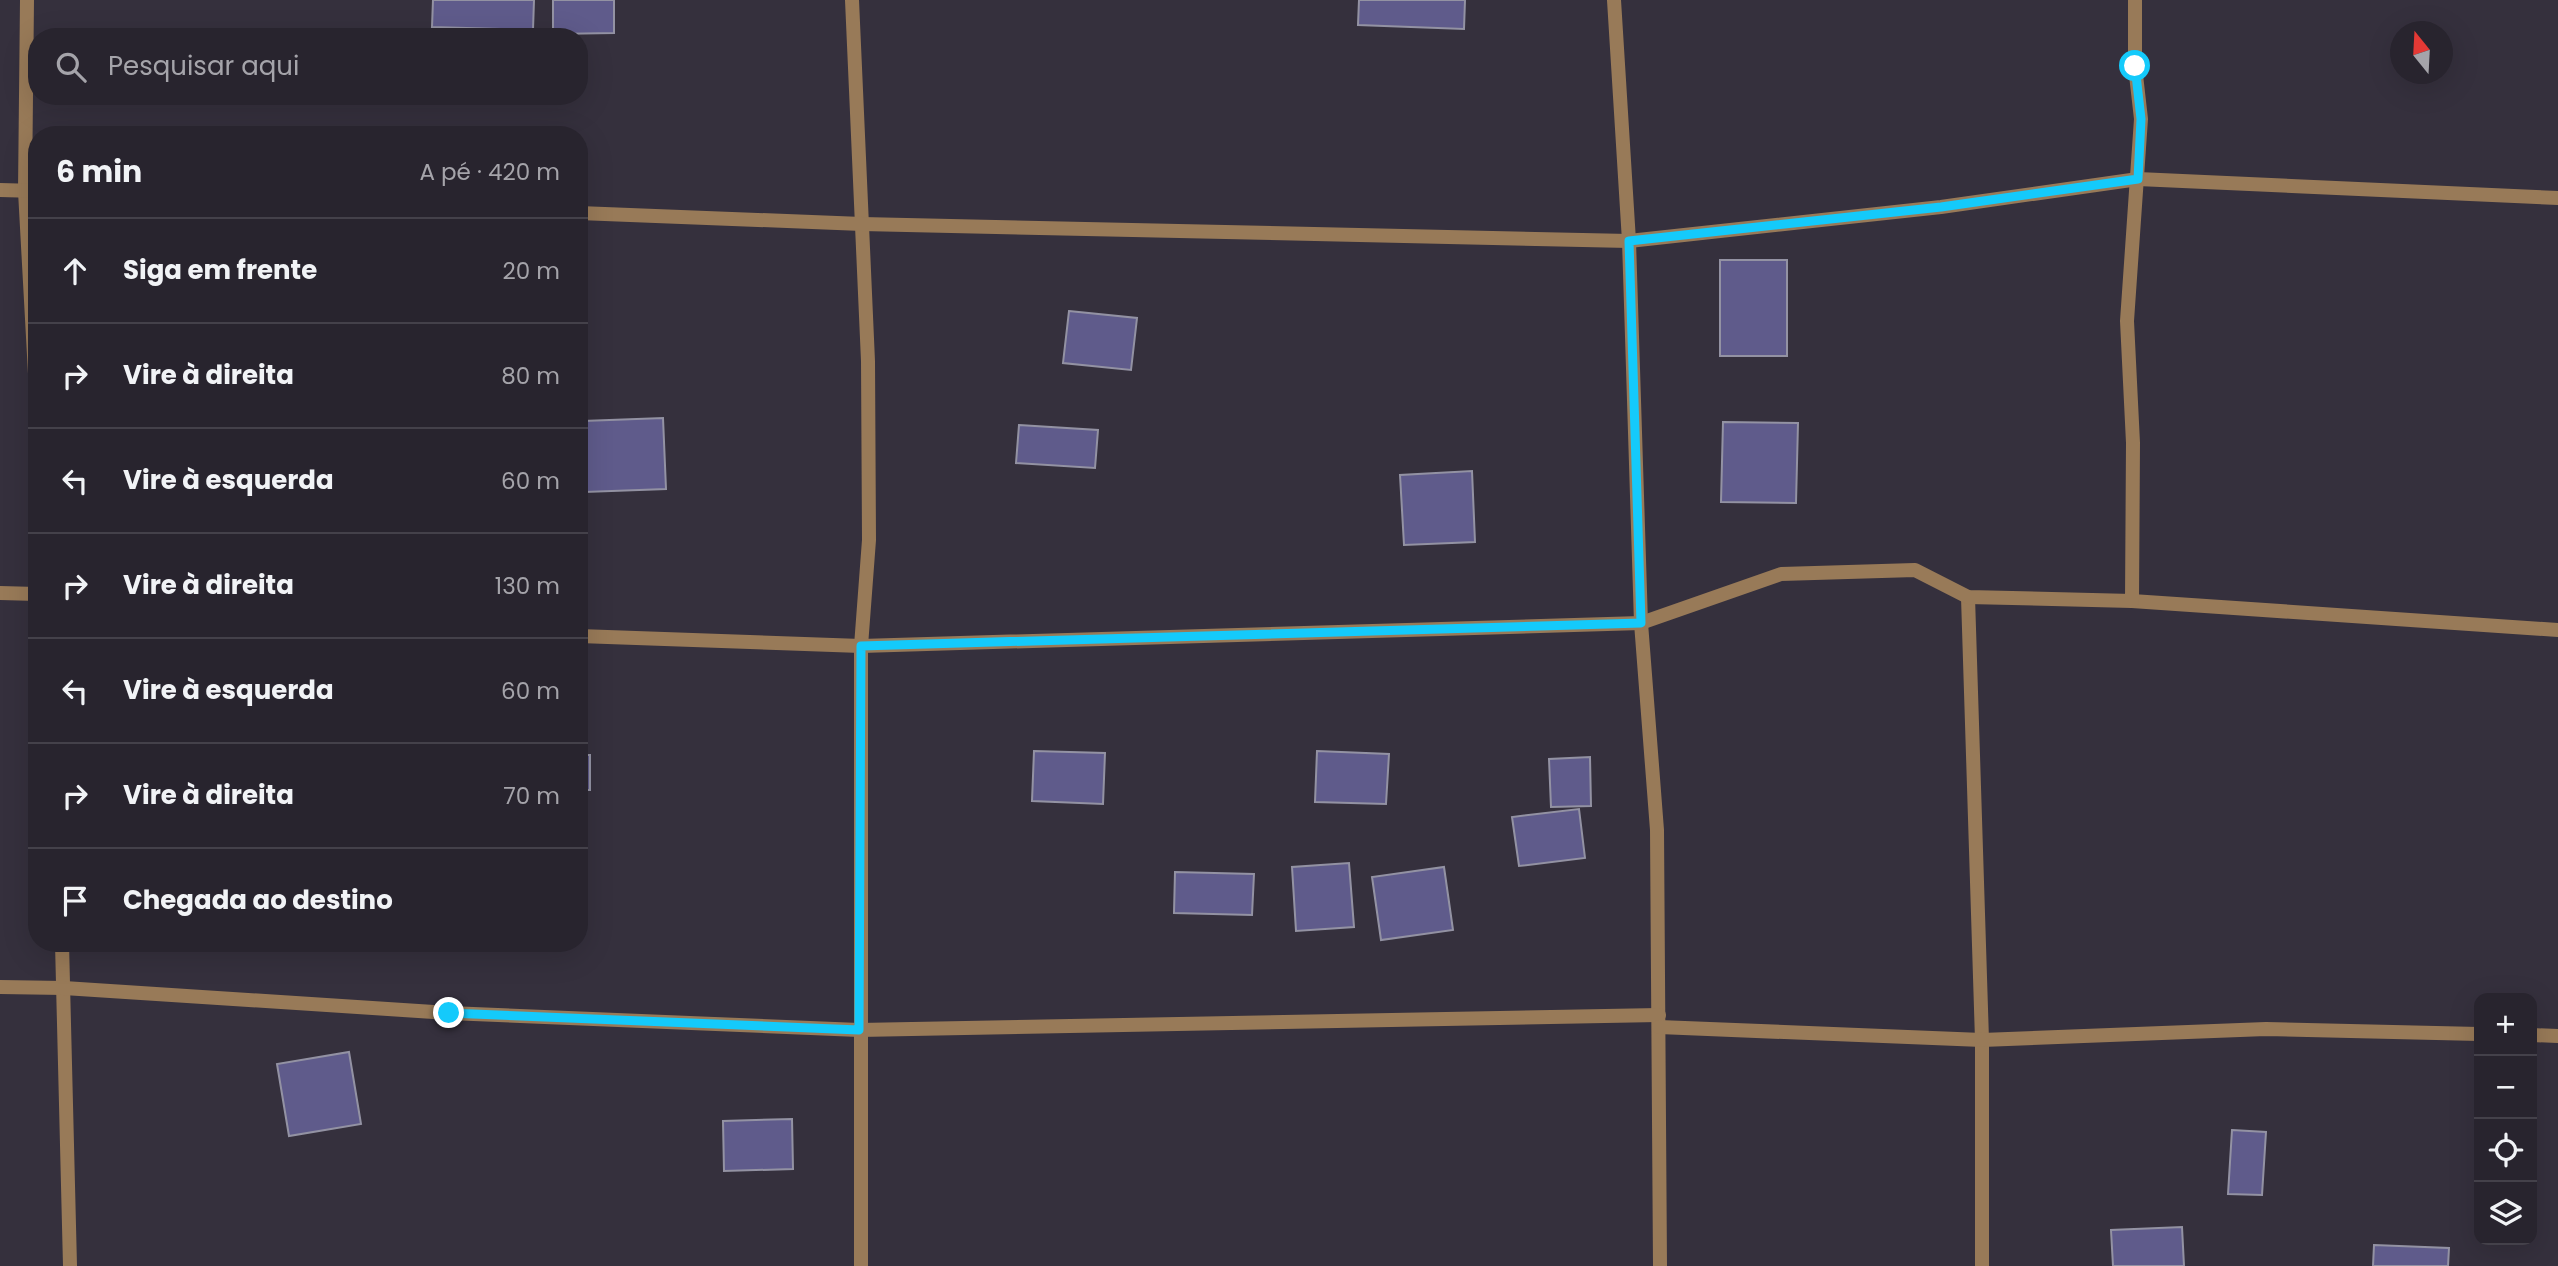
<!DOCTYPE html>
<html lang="pt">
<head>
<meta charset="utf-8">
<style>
	:root { --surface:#28242e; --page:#302c36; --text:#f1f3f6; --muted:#a5a4aa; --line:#44414a }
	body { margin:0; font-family:Poppins,sans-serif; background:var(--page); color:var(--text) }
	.controls { position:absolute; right:21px; bottom:21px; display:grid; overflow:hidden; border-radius:14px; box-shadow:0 7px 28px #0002 }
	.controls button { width:63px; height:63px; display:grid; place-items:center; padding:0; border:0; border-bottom:2px solid var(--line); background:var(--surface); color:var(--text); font:35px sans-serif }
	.compass { position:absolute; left:2390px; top:21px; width:63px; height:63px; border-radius:50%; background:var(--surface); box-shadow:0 7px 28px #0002; rotate:342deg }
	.stop { position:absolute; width:21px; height:21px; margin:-16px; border:5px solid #14cafb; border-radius:50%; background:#fff }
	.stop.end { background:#14cafb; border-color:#fff; box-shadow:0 2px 7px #0008 }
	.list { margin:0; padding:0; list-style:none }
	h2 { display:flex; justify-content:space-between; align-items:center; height:91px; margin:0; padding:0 28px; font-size:30px }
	h2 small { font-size:23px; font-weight:400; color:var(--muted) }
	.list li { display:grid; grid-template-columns:46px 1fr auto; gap:21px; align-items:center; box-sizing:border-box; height:105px; padding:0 28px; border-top:2px solid var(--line) }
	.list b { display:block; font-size:26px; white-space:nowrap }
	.list em { font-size:23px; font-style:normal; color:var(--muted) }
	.icon { flex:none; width:38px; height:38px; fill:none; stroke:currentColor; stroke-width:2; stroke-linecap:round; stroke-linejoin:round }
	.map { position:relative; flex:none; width:2558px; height:1266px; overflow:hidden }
	.search { position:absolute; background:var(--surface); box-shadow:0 7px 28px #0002; left:28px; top:28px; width:560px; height:77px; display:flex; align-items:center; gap:18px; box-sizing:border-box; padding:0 24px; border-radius:28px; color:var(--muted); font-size:26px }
	.panel { position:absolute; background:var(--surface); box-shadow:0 7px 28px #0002; left:28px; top:126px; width:560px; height:826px; border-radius:28px }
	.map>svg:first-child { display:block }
	.building { fill:#5f5b8b; stroke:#9392a3; stroke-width:2 }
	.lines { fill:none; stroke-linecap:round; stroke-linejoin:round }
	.minor { stroke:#987a58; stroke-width:14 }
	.route { stroke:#14cafb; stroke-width:9 }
</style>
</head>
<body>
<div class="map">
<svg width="2558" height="1266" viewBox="0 0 2558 1266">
	<rect width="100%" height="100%" fill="#35303d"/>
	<g class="building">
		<polygon points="433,0 534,0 533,30 432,27"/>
		<polygon points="553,0 614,0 614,33 553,34"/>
		<polygon points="1359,0 1465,0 1464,29 1358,25"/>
		<rect x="1720" y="260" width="67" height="96"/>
		<polygon points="1069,311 1137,318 1131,370 1063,363"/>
		<polygon points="663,418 666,489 585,492 583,421"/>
		<polygon points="1723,422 1798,423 1796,503 1721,502"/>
		<polygon points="1019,425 1098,430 1095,468 1016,463"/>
		<polygon points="1472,471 1475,542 1404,545 1400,475"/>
		<polygon points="1034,751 1105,753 1103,804 1032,801"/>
		<polygon points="1317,751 1389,754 1386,804 1315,802"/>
		<rect x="579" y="755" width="11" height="35"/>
		<polygon points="1590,757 1591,806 1551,807 1549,759"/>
		<polygon points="1579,809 1585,858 1519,866 1512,817"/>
		<polygon points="1349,863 1354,927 1296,931 1292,867"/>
		<polygon points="1444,867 1453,930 1381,940 1372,877"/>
		<polygon points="1175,872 1254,874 1252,915 1174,913"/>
		<polygon points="349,1052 361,1124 289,1136 277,1064"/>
		<polygon points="792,1119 793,1169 724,1171 723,1121"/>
		<polygon points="2232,1130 2266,1132 2262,1195 2228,1194"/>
		<polygon points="2182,1227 2184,1266 2113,1266 2111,1230"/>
		<polygon points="2374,1245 2449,1248 2448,1266 2373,1266"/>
	</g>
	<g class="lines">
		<g class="minor">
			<polyline points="27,0 25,191 37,410"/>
			<polyline points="852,0 868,361 869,540 861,646 861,1266"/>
			<polyline points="1614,0 1629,241 1641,623 1657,830 1660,1266"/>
			<polyline points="0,190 37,191"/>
			<polyline points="579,213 862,224 1629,241 1941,207 2138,179 2558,198"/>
			<polyline points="0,593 37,594"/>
			<polyline points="1968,597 1982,1040 1982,1266"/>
			<polyline points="2132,601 2558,630"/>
			<polyline points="579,636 861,646 1641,623 1781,574 1915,570 1968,597 2132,601 2133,443 2127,321 2141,119 2135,66 2135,0"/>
			<polyline points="62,943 70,1266"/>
			<polyline points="0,987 64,988 449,1013 859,1030 1659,1015"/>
			<polyline points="1659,1027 1982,1040 2266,1029 2479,1034"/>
			<polyline points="2532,1035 2558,1036"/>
		</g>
	</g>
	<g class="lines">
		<polyline class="route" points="449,1013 859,1030 861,646 1641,623 1629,241 1941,207 2138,179 2141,119 2135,66"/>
	</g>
</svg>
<div class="controls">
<button>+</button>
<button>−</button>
<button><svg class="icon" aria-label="locate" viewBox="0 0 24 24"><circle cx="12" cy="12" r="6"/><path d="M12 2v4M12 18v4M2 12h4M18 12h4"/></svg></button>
<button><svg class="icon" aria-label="layers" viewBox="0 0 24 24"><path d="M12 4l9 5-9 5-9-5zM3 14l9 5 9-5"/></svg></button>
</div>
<svg class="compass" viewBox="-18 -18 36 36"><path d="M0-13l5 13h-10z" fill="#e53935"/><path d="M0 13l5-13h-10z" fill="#a5a4aa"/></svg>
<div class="stop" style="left:2135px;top:66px"></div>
<div class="stop end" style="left:449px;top:1013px"></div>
<div class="search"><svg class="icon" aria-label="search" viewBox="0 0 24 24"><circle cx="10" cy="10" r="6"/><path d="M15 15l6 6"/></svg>Pesquisar aqui</div>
<section class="panel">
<h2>6 min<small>A pé · 420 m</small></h2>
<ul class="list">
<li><svg class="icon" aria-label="ahead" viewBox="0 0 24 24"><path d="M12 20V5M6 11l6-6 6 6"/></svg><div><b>Siga em frente</b></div><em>20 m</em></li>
<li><svg class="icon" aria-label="right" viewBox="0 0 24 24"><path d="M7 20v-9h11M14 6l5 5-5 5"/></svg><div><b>Vire à direita</b></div><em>80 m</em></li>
<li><svg class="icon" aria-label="left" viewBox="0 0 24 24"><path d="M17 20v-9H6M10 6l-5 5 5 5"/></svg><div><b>Vire à esquerda</b></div><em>60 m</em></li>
<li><svg class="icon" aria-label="right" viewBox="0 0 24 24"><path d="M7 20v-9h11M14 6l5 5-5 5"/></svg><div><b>Vire à direita</b></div><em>130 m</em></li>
<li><svg class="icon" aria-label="left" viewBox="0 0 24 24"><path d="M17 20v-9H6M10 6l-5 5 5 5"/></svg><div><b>Vire à esquerda</b></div><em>60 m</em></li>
<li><svg class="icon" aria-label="right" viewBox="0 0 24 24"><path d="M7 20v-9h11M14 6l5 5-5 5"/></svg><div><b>Vire à direita</b></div><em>70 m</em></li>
<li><svg class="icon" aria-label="arrive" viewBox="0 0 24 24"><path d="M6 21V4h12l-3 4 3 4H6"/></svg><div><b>Chegada ao destino</b></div></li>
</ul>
</section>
</div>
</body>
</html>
